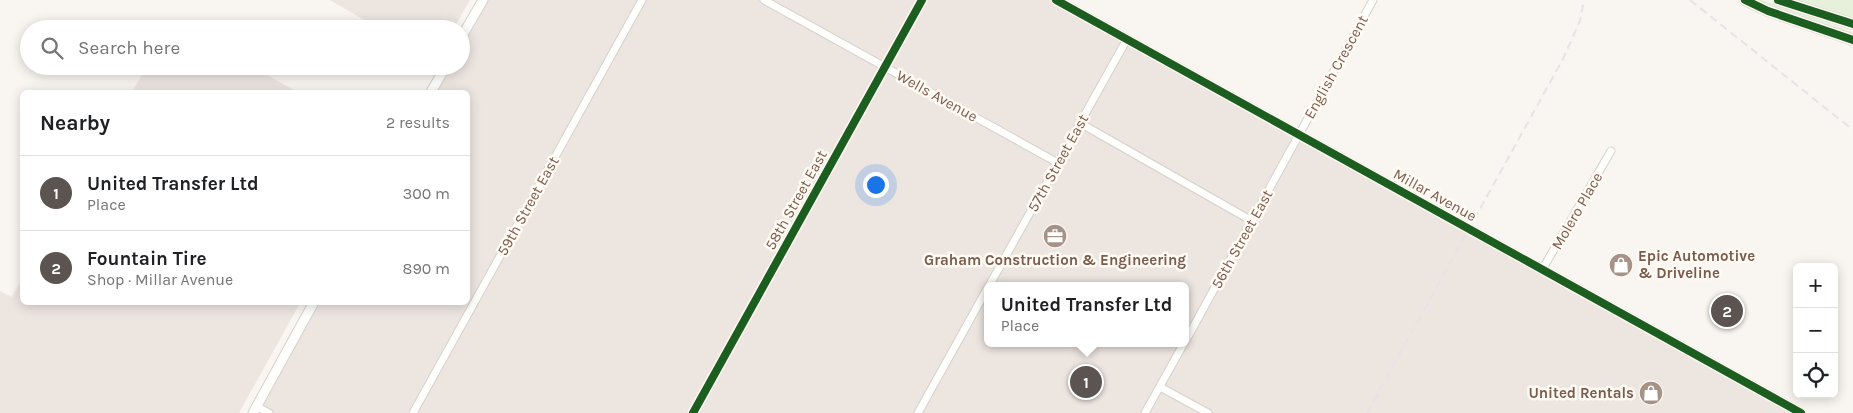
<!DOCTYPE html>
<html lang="en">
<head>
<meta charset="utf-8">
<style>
	:root { --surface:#fff; --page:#f2f2f2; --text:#202124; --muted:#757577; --line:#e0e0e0; --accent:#5c5450 }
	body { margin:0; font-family:Karla,sans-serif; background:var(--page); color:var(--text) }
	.controls { position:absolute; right:15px; bottom:15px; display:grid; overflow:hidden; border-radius:8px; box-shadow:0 2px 12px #0003 }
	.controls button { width:45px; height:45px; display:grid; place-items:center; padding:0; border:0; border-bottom:1px solid var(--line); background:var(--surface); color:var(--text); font:25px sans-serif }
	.you { position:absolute; left:875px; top:184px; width:18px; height:18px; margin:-12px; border:4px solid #fff; border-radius:50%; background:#1a73e8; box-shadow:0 0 0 8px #1a73e833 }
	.badge { display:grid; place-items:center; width:32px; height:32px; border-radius:50%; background:var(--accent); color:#fff; font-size:16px; font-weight:700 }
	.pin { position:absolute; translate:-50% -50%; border:2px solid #fff; box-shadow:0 1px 5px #0006 }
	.popup { position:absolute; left:984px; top:282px; width:205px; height:65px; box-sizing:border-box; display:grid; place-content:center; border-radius:8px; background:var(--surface); filter:drop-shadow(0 1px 4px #0005); font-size:16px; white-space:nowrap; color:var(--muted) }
	.popup b { font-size:19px; color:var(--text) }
	.popup::after { content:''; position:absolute; left:50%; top:100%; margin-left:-10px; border:10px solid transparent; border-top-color:var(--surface) }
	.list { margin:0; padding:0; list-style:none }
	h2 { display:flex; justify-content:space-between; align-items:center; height:65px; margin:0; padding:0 20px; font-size:21px }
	h2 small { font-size:16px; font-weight:400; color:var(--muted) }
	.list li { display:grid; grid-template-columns:32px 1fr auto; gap:15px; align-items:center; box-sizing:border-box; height:75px; padding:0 20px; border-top:1px solid var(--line) }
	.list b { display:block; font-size:19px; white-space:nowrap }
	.list p { margin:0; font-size:16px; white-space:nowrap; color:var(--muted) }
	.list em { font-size:16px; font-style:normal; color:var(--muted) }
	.icon { flex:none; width:28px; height:28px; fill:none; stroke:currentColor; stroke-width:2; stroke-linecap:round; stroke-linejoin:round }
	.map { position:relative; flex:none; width:1853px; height:413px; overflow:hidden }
	.search { position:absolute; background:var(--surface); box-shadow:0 2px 12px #0003; left:20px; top:20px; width:450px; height:55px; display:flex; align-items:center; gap:12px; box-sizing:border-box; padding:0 18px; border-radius:28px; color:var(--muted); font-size:19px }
	.panel { position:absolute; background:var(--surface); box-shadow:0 2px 12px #0003; left:20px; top:90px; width:450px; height:215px; border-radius:8px }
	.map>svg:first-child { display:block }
	.industrial { fill:#ede5e0; fill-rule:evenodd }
	.green { fill:#e7f0db }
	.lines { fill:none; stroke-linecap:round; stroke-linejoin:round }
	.minor-casing { stroke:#d7d1cb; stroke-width:9 }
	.tertiary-casing { stroke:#d7d1cb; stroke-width:11 }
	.secondary-casing { stroke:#d9d2cb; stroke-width:12 }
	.minor { stroke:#fefefd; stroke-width:7 }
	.tertiary { stroke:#fefefd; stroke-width:9 }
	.secondary { stroke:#fefefd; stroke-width:10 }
	.rail { stroke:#e6e3e7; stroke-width:2; stroke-dasharray:8 5; stroke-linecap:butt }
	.cycleway-casing { stroke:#fffaf3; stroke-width:11 }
	.cycleway { stroke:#1b5e20; stroke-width:8 }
	.labels { text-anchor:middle; stroke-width:5; stroke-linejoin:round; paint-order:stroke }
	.street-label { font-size:15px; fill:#7a5c4d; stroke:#fffaf3 }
	.poi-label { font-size:15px; font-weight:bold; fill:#7a5c4d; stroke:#fffaf3; text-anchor:start }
</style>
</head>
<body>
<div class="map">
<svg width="1853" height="413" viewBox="0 0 1853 413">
	<rect width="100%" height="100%" fill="#f9f5f0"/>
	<g class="industrial">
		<polygon points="330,0 470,0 453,29 380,29"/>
		<path d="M483 0H1056L1800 413H269L256 406 314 303 468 302V92H431L446 66H461V38ZM987 286H1185V343H987Z"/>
		<polygon points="147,66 252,66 297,92 132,92"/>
		<polygon points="22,279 22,302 300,303 239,413 0,413 0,291 12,297"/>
	</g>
	<g class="green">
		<polygon points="1757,0 1763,0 1853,32 1853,35 1794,15"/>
		<polygon points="1794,0 1853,0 1853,20"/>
	</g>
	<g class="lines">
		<g class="minor-casing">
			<g id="minor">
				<polyline points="764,0 1058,163"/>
				<polyline points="1080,123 1252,221"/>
				<polyline points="1542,270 1611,151"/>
				<polyline points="989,286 1127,39"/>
				<polyline points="1185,342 1373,0"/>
				<polyline points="1160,387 1208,413"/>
				<polyline points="256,406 269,413"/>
				<polyline points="413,413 642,0"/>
				<polyline points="693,413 922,0"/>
				<polyline points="918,413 987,289"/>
				<polyline points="1145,413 1184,343"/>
			</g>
		</g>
		<g class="tertiary-casing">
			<g id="tertiary">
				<polyline points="1056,0 1801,413"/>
				<polyline points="461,38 483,0"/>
				<polyline points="431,92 446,66"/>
				<polyline points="253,413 314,302"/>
			</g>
		</g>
		<g class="secondary-casing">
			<g id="secondary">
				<polyline points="1745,0 1768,11 1853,40"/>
				<polyline points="1778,0 1853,24"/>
			</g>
		</g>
		<use href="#minor" class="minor"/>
		<use href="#tertiary" class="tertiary"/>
		<use href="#secondary" class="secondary"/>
		<g class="rail">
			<polyline points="1690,0 1853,130"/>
			<polyline points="1367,413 1563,59 1580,21 1584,0"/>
		</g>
		<g class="cycleway-casing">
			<g id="cycleway">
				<polyline points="1056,0 1801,413"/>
				<polyline points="1745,0 1768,11 1853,40"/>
				<polyline points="1778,0 1853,24"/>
				<polyline points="693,413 922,0"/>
			</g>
		</g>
		<use href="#cycleway" class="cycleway"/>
	</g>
	<defs>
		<g id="office-disc" transform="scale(1.25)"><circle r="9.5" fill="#a69286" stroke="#fffaf3"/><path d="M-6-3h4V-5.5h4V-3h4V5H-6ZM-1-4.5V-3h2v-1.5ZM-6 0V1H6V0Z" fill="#fff"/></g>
		<g id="shop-disc" transform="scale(1.25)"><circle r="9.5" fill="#a69286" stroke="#fffaf3"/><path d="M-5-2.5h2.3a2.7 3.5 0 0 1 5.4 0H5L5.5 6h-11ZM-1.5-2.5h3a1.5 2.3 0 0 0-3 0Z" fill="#fff"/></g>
	</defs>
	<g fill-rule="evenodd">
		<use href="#office-disc" x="1055" y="236"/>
		<use href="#shop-disc" x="1621" y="265"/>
		<use href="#shop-disc" x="1651" y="393"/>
	</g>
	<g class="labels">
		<g class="street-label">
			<text transform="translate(1336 67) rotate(-61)" y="5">English Crescent</text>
			<text transform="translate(937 96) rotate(29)" y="5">Wells Avenue</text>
			<text transform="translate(1058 163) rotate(-61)" y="5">57th Street East</text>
			<text transform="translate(1435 195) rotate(29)" y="5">Millar Avenue</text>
			<text transform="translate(796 200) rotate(-61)" y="5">58th Street East</text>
			<text transform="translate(528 206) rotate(-61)" y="5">59th Street East</text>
			<text transform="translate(1577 211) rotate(-60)" y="5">Molero Place</text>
			<text transform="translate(1242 239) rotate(-61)" y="5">56th Street East</text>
		</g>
		<g class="poi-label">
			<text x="1638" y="261">Epic Automotive<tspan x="1638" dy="17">&amp; Driveline</tspan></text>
			<text x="1055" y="265" text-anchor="middle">Graham Construction &amp; Engineering</text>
			<text x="1634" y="398" text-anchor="end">United Rentals</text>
		</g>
	</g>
</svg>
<div class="controls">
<button>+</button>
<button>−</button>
<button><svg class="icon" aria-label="locate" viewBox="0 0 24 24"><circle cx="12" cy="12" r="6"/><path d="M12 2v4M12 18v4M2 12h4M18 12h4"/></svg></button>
</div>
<div class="you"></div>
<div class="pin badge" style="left:1086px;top:382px">1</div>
<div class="popup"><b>United Transfer Ltd</b>Place</div>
<div class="pin badge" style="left:1727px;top:311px">2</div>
<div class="search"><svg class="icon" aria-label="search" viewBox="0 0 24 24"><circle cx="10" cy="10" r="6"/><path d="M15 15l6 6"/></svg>Search here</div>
<section class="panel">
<h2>Nearby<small>2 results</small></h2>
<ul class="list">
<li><span class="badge">1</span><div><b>United Transfer Ltd</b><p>Place</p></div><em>300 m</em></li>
<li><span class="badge">2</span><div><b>Fountain Tire</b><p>Shop · Millar Avenue</p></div><em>890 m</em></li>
</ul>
</section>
</div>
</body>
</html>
